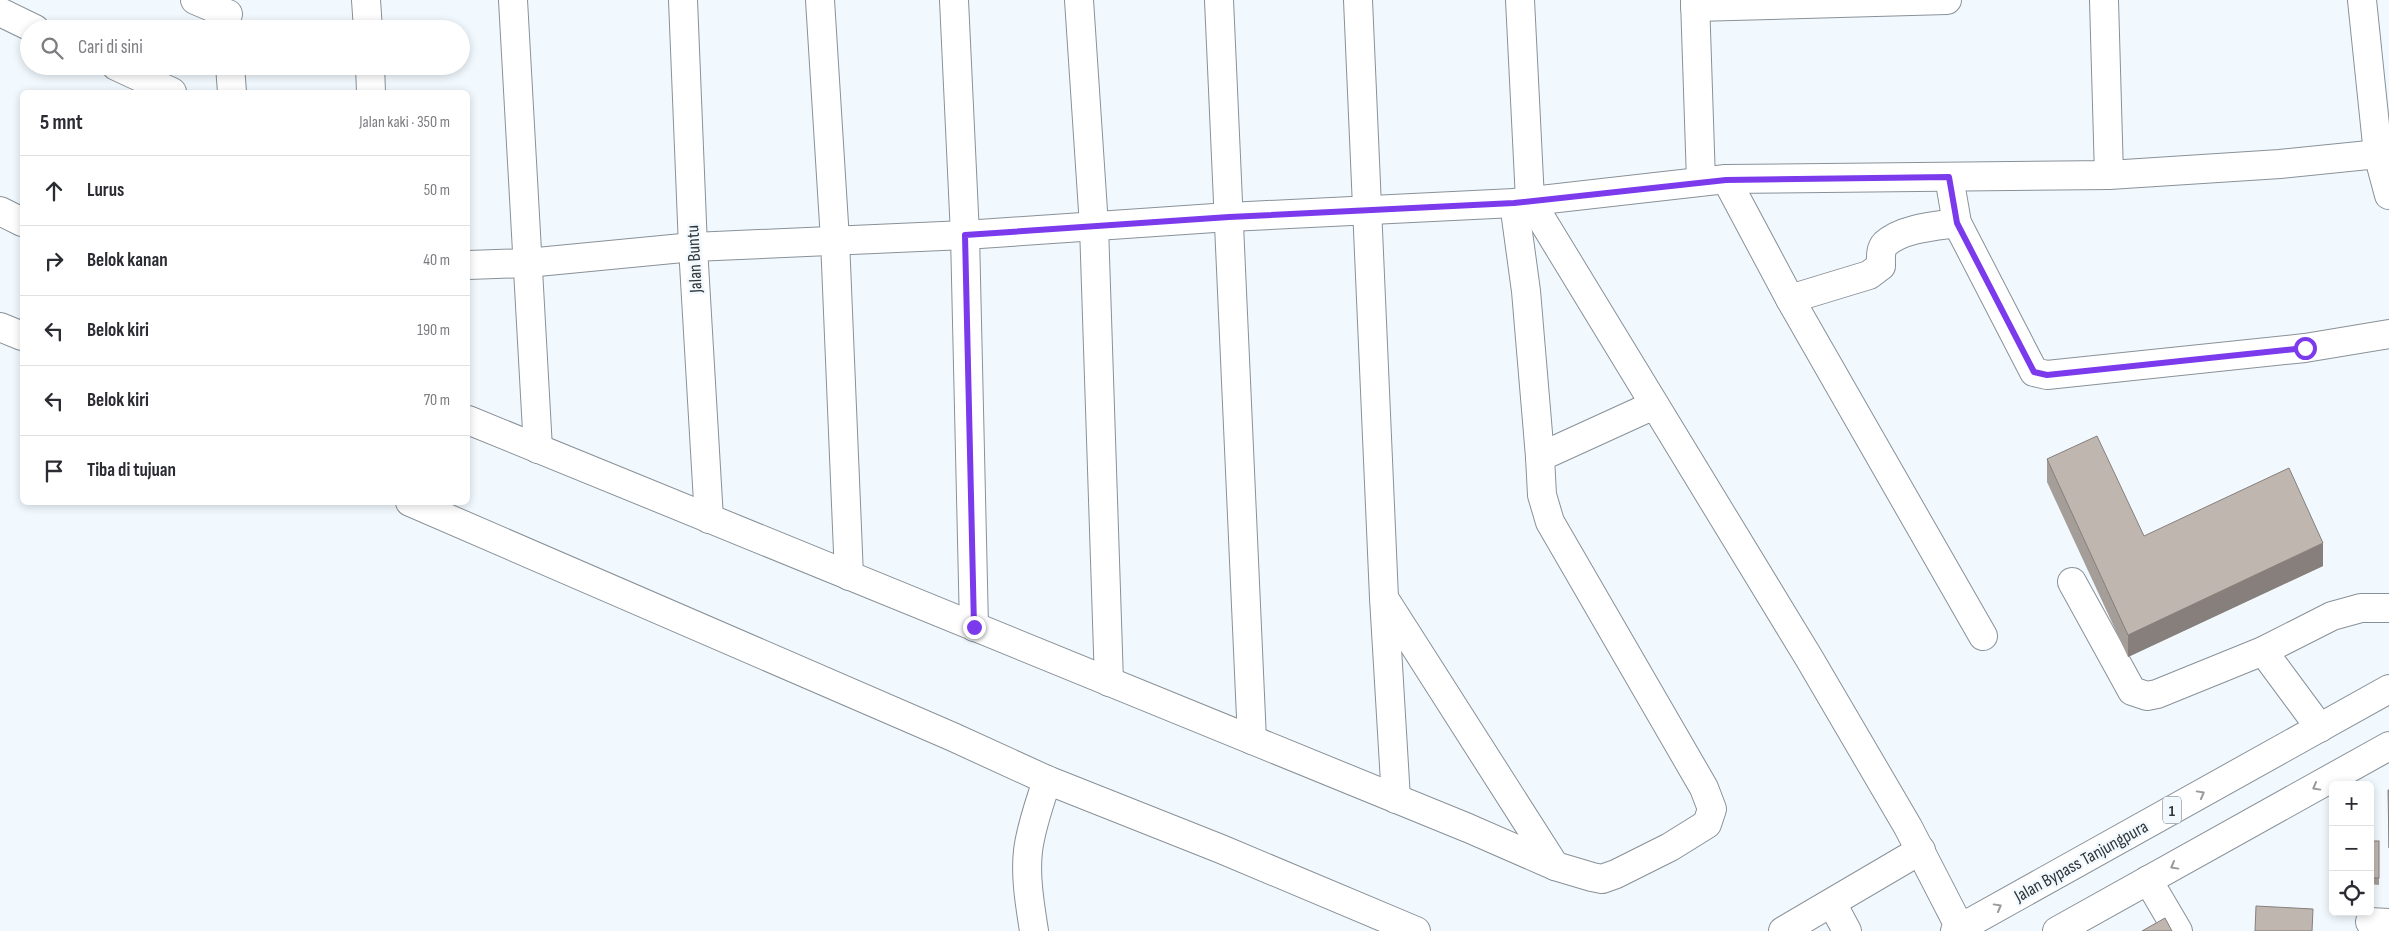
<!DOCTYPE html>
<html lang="id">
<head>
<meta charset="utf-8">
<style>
	:root { --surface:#fff; --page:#f2f2f3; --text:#2b2b33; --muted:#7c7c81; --line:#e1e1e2 }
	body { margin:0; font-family:"Sofia Sans Condensed",sans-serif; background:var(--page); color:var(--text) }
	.controls { position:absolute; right:15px; bottom:15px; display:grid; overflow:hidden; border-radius:8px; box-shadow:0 2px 8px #0003 }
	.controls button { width:45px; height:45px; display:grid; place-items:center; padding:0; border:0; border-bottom:1px solid var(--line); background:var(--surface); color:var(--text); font:25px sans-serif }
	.stop { position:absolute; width:15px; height:15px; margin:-11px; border:4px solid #7c3aed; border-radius:50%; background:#fff }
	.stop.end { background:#7c3aed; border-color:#fff; box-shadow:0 1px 5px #0008 }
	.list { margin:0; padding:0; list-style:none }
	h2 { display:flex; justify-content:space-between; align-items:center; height:65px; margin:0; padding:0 20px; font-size:21px }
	h2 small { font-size:16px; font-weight:400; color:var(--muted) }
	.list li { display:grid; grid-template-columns:32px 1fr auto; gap:15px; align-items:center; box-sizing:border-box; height:70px; padding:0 20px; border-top:1px solid var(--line) }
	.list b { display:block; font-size:19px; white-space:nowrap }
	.list em { font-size:16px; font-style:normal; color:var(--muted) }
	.icon { flex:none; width:28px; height:28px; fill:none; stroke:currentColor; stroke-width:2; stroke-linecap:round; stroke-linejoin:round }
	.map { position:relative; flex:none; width:2389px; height:931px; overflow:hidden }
	.search { position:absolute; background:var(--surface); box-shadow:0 2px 8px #0003; left:20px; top:20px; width:450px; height:55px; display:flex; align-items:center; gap:12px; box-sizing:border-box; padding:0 18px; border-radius:28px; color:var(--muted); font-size:19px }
	.panel { position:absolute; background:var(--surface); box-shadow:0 2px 8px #0003; left:20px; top:90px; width:450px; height:415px; border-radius:8px }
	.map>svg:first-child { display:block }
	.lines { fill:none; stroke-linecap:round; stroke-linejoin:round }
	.minor-casing { stroke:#899198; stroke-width:30 }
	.highway-casing { stroke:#899198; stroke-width:30 }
	.minor { stroke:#fff; stroke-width:28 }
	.highway { stroke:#fff; stroke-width:28 }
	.wall { fill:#a59d97 }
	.shaded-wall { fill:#867f7b }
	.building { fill:#c0b6b0; stroke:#867f7b }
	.oneway { stroke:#989a9c }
	.route { stroke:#7c3aed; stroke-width:6 }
	.labels { text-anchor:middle; stroke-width:5; stroke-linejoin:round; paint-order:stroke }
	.shield { fill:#f1f9ff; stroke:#6b7074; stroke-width:1 }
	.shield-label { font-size:16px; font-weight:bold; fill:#313538 }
	.street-label { font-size:18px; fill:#313538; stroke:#f1f9ff }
</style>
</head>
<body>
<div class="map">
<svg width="2389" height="931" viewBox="0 0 2389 931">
	<rect width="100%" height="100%" fill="#f1f9ff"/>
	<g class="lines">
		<g class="minor-casing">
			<g id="minor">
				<polyline points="195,0 228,14"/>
				<polyline points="366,0 368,29"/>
				<polyline points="513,0 538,449"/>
				<polyline points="683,0 693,247 709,519"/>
				<polyline points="820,0 835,240 849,576"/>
				<polyline points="954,0 965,235 974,627"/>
				<polyline points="1079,0 1094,226 1109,682"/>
				<polyline points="1219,0 1252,740"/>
				<polyline points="1358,0 1384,598 1396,799"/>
				<polyline points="1520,0 1530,200 1809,658 1908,827 1960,928"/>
				<polyline points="1695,0 1701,181"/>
				<polyline points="2104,0 2109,175"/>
				<polyline points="2362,0 2378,154 2389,195"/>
				<polyline points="1695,7 1947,0"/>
				<polyline points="0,12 35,29"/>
				<polyline points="116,66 172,92"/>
				<polyline points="230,66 232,92"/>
				<polyline points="370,66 371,92"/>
				<polyline points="1949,177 1957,223 2034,372 2047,375 2305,348 2389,334"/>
				<polyline points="1726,179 1790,299 1983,636"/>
				<polyline points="1514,203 1526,291 1540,457"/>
				<polyline points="0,211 22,222"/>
				<polyline points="468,265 527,263 693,247 965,235 1229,217 1514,203 1726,179 2109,175 2280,164 2389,153"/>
				<path d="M1790 299 1869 275 1881 266C1881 259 1880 249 1885 244 1902 228 1936 226 1957 223"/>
				<polyline points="0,327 22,336"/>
				<polyline points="468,420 1468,828 1555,866"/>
				<polyline points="410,502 953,737 1047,780 1221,849 1416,931"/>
				<polyline points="2072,582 2132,691 2147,696 2157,694 2263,651 2332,616 2361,608 2389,608"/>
				<polyline points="1384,598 1555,866 1592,877 1602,879 1616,874 1670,847 1707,824 1712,809 1704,788 1550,522 1542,495 1540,457 1654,405"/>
				<polyline points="2263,651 2320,728"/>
				<polyline points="2148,880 2178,931"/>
				<polyline points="1832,903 1847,931"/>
				<polyline points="2370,922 2389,923"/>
				<path d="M1034 931C1030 905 1025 877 1028 851 1031 826 1040 803 1047 780"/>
				<polyline points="1783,931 1921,850"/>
			</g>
		</g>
		<g class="highway-casing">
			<g id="highway">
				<polyline points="1955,931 2389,689"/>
				<polyline points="2057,931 2389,746"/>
			</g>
		</g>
		<use href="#minor" class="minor"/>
		<use href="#highway" class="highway"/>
	</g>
	<g class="wall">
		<polygon points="2047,459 2144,536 2323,566 2128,657 2047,482"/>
		<polygon points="2370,841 2379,841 2379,885 2370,884"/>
	</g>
	<polygon class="shaded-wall" points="2323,543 2323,566 2128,657 2128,635"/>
	<g class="building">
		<polygon points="2097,436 2144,536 2289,468 2323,543 2128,635 2047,459"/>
		<polygon points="2388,790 2389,790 2389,848"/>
		<rect x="2370" y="841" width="9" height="37"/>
		<polygon points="2256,906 2313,909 2312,931 2255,931"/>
		<polygon points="2165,918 2172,931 2142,931"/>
	</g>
	<defs><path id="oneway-chevron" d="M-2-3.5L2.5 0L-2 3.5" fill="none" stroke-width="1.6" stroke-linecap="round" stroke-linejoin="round" transform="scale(1.25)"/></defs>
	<g class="oneway">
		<use href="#oneway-chevron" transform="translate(2316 787) rotate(151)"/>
		<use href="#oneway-chevron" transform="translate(2201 794) rotate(-29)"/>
		<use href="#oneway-chevron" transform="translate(2174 866) rotate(151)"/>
		<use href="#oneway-chevron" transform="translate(1998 907) rotate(-29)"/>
	</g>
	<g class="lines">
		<polyline class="route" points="974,627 965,235 1229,217 1514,203 1726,180 1949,177 1957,223 2034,372 2047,375 2305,348"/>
	</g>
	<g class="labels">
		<rect class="shield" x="2163" y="796.5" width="18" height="27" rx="4"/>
		<g class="shield-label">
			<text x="2172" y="816">1</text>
		</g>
		<g class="street-label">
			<text transform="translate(694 259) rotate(-93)" y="6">Jalan Buntu</text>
			<text transform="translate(2081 861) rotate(-29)" y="6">Jalan Bypass Tanjungpura</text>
		</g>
	</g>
</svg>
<div class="controls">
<button>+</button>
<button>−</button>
<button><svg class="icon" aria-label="locate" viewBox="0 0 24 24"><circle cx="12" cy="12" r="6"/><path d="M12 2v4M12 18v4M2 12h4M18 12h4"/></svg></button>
</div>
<div class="stop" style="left:2305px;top:348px"></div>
<div class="stop end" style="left:974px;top:627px"></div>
<div class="search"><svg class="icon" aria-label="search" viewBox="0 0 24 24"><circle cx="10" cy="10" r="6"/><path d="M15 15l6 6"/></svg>Cari di sini</div>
<section class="panel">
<h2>5 mnt<small>Jalan kaki · 350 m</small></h2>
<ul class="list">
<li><svg class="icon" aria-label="ahead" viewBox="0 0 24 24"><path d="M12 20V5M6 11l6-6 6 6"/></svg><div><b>Lurus</b></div><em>50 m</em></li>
<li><svg class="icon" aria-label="right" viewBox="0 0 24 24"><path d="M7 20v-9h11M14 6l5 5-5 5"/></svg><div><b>Belok kanan</b></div><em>40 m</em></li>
<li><svg class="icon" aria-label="left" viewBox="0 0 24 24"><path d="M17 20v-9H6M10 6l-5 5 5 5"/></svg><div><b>Belok kiri</b></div><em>190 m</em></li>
<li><svg class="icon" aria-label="left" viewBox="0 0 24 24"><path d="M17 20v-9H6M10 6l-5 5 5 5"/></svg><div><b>Belok kiri</b></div><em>70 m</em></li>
<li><svg class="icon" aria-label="arrive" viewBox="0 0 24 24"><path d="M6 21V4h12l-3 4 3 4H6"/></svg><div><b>Tiba di tujuan</b></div></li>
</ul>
</section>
</div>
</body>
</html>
